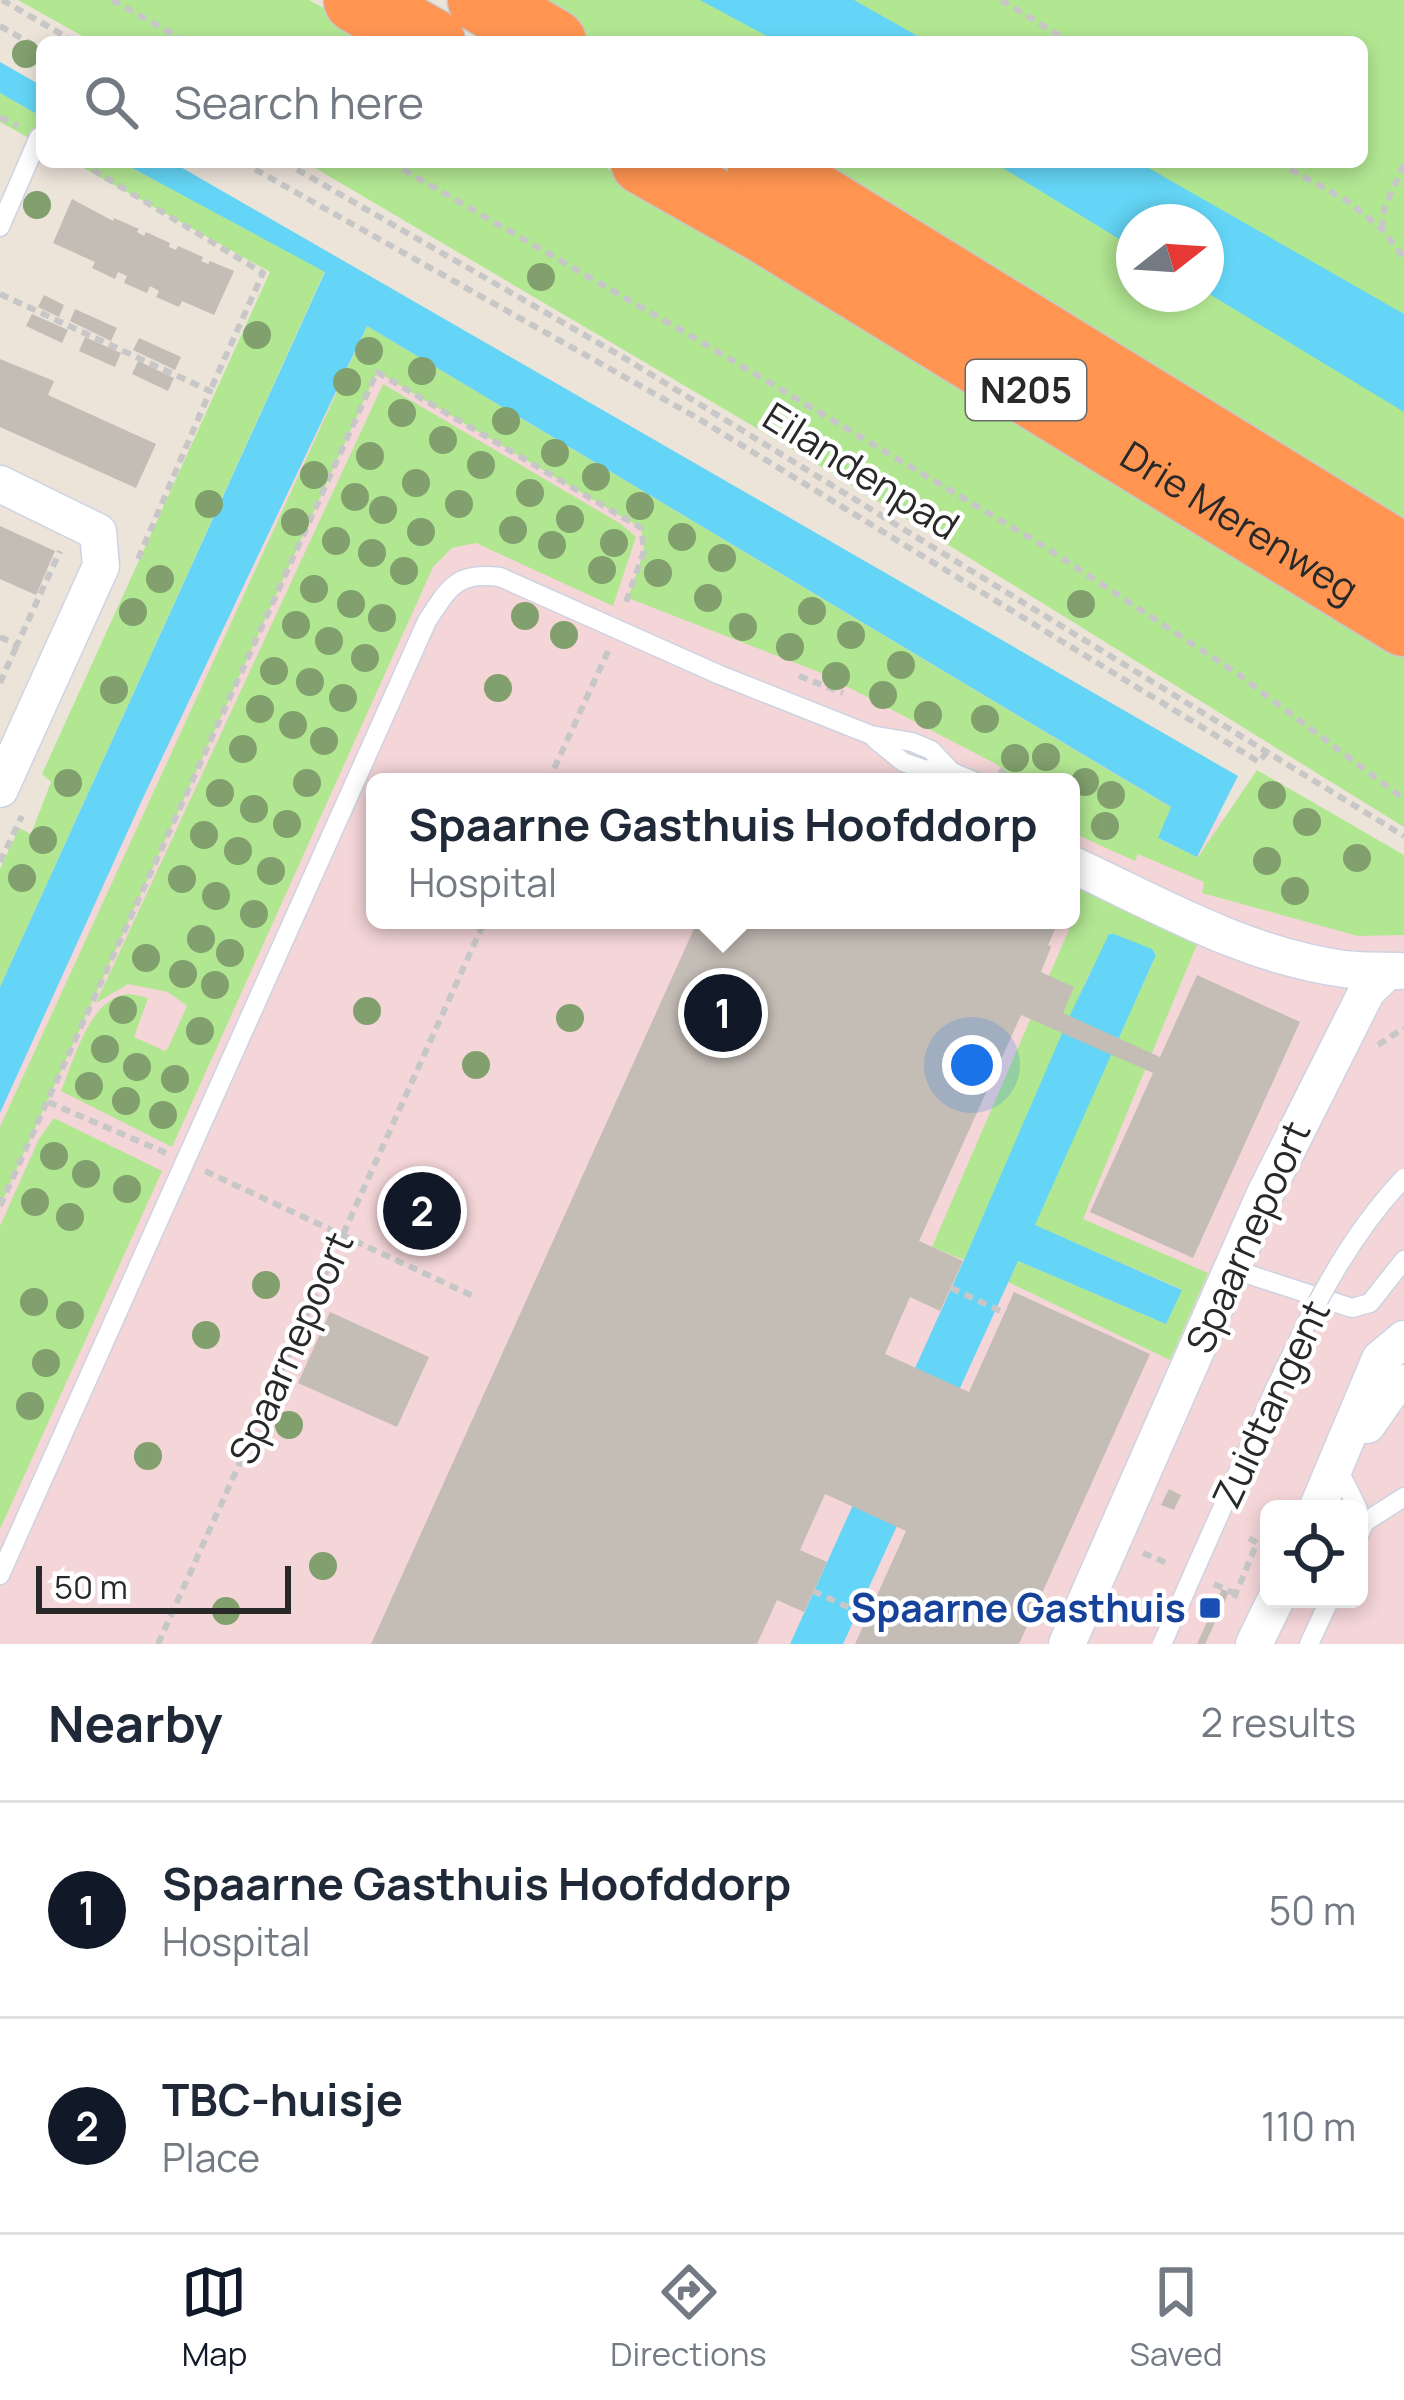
<!DOCTYPE html>
<html lang="en">
<head>
<meta charset="utf-8">
<style>
	:root { --surface:#fff; --page:#f2f2f3; --text:#1f2937; --muted:#747a83; --line:#e0e1e3; --accent:#111827 }
	body { margin:0; font-family:Manrope,sans-serif; background:var(--page); color:var(--text) }
	.controls { position:absolute; right:36px; bottom:36px; display:grid; overflow:hidden; border-radius:18px; box-shadow:0 6px 18px #0003 }
	.controls button { width:108px; height:108px; display:grid; place-items:center; padding:0; border:0; border-bottom:3px solid var(--line); background:var(--surface); color:var(--text); font:60px sans-serif }
	.compass { position:absolute; left:1116px; top:204px; width:108px; height:108px; border-radius:50%; background:var(--surface); box-shadow:0 6px 18px #0003; rotate:73deg }
	.scale { position:absolute; left:36px; bottom:30px; width:255px; box-sizing:border-box; padding-left:12px; border:6px solid #292929; border-top:0; font-size:33px; line-height:42px; white-space:nowrap; color:#292929; -webkit-text-stroke:9px #fff; paint-order:stroke }
	.you { position:absolute; left:972px; top:1065px; width:42px; height:42px; margin:-30px; border:9px solid #fff; border-radius:50%; background:#1a73e8; box-shadow:0 0 0 18px #1a73e833 }
	.badge { display:grid; place-items:center; width:78px; height:78px; border-radius:50%; background:var(--accent); color:#fff; font-size:39px; font-weight:700 }
	.pin { position:absolute; translate:-50% -50%; border:6px solid #fff; box-shadow:0 3px 12px #0006 }
	.popup { position:absolute; left:366px; top:773px; width:714px; height:156px; box-sizing:border-box; display:grid; place-content:center; border-radius:18px; background:var(--surface); filter:drop-shadow(0 3px 9px #0005); font-size:39px; white-space:nowrap; color:var(--muted) }
	.popup b { font-size:45px; color:var(--text) }
	.popup::after { content:''; position:absolute; left:50%; top:100%; margin-left:-24px; border:24px solid transparent; border-top-color:var(--surface) }
	.list { margin:0; padding:0; list-style:none }
	h2 { display:flex; justify-content:space-between; align-items:center; height:156px; margin:0; padding:0 48px; font-size:51px }
	h2 small { font-size:39px; font-weight:400; color:var(--muted) }
	.list li { display:grid; grid-template-columns:78px 1fr auto; gap:36px; align-items:center; box-sizing:border-box; height:216px; padding:0 48px; border-top:3px solid var(--line) }
	.list b { display:block; font-size:45px; white-space:nowrap }
	.list p { margin:0; font-size:39px; white-space:nowrap; color:var(--muted) }
	.list em { font-size:39px; font-style:normal; color:var(--muted) }
	.icon { flex:none; width:66px; height:66px; fill:none; stroke:currentColor; stroke-width:2; stroke-linecap:round; stroke-linejoin:round }
	.map { position:relative; flex:none; width:1404px; height:1644px; overflow:hidden }
	.search { position:absolute; background:var(--surface); box-shadow:0 6px 18px #0003; left:36px; right:36px; top:36px; height:132px; display:flex; align-items:center; gap:30px; box-sizing:border-box; padding:0 42px; border-radius:18px; color:var(--muted); font-size:45px }
	.sheet { height:588px; background:var(--surface) }
	nav { display:flex; justify-content:space-around; align-items:center; box-sizing:border-box; height:168px; border-top:3px solid var(--line); background:var(--surface); font-size:33px; color:var(--muted) }
	nav a { display:grid; justify-items:center; gap:6px }
	nav .on { color:var(--accent) }
	.map>svg:first-child { display:block }
	.medical { fill:#f4d5d8; fill-rule:evenodd }
	.green { fill:#b2e792; fill-rule:evenodd }
	.water { fill:#64d5f6 }
	.building { fill:#c4bdb6 }
	.lines { fill:none; stroke-linecap:round; stroke-linejoin:round }
	.lane-casing { stroke:#ced3e3; stroke-width:21 }
	.street-casing { stroke:#ced3e3; stroke-width:39 }
	.highway-casing { stroke:#c7c7c7; stroke-width:69 }
	.path { stroke:#c7c7c7; stroke-width:6; stroke-dasharray:9 6; stroke-linecap:butt }
	.lane { stroke:#fff; stroke-width:18 }
	.street { stroke:#fff; stroke-width:36 }
	.highway { stroke:#ff9551; stroke-width:66 }
	.lane-bridge-casing { stroke:#ced3e3; stroke-width:21; stroke-linecap:butt }
	.lane-bridge { stroke:#fff; stroke-width:18 }
	.tree { fill:#81a06d }
	.transit-dot { fill:#1a4fb4; stroke:#fff; stroke-width:4.5 }
	.labels { text-anchor:middle; stroke-width:9; stroke-linejoin:round; paint-order:stroke }
	.shield { fill:#fff; stroke:#696969; stroke-width:3 }
	.shield-label { font-size:36px; font-weight:bold; fill:#292929 }
	.street-label { font-size:39px; fill:#292929; stroke:#fff }
	.transit-label { font-size:39px; font-weight:bold; fill:#164399; stroke:#fff; text-anchor:end }
</style>
</head>
<body>
<div class="map">
<svg width="1404" height="1644" viewBox="0 0 1404 1644">
	<rect width="100%" height="100%" fill="#ece3d9"/>
	<path class="medical" d="M364 312 1404 924V1644H0V1103ZM375 782H1071V920H375ZM1269 1509H1359V1599H1269Z"/>
	<g class="green">
		<polygon points="18,0 309,0 386,42 93,42"/>
		<path d="M518 0H1404V533L795 162H1362V42H590ZM1134 222H1206V294H1134Z"/>
		<polygon points="0,93 42,117 42,145 0,122"/>
		<polygon points="73,162 121,162 325,271 0,987 0,869 19,828 31,834 51,782 42,774 270,272"/>
		<polygon points="305,162 596,162 1018,409 1404,651 1404,827 824,468"/>
		<polygon points="367,326 1172,808 1159,839 1198,857 1257,770 1404,855 1404,935 1358,936 1202,893 1204,882 1138,854 1135,861 1071,832 1071,782 1014,782 998,765 819,672 628,598 644,551 641,528 377,372 0,1206 0,1127"/>
		<path d="M383 384 621 524 636 537 613 606 476 543 452 548 433 567 172 1147 61 1091C73 1062 90 997 128 994 131 994 145 997 148 998L134 1037 165 1051 168 1048 187 1006 168 992 128 984 96 1003Z"/>
		<polygon points="1071,884 1198,942 1083,1219 1208,1273 1170,1360 1008,1282 1018,1261 1166,1324 1181,1289 1034,1225 1156,955 1152,949 1089,974 964,1260 932,1247 1074,918 1071,916"/>
		<polygon points="54,1118 162,1171 0,1529 0,1226 39,1139"/>
	</g>
	<g class="water">
		<polygon points="700,0 854,0 928,42 778,42"/>
		<polygon points="0,62 42,86 42,117 0,93"/>
		<polygon points="121,162 172,162 1238,776 1197,857 1158,838 1171,807 367,326 142,800 0,1113 0,987 325,272"/>
		<polygon points="993,162 1138,162 1404,314 1404,412 1206,292 1206,222 1134,222 1134,248"/>
		<polygon points="1109,934 1114,934 1152,949 1156,955 1035,1225 1182,1290 1166,1324 1018,1261 843,1644 790,1644 964,1260 1070,1015"/>
	</g>
	<g class="building">
		<polygon points="72,199 113,221 114,218 139,229 137,232 144,236 146,232 170,243 169,247 176,250 178,246 203,257 201,261 208,264 210,261 234,271 214,315 182,301 179,307 156,297 159,291 150,286 147,293 124,283 127,276 118,272 115,279 92,268 95,262 53,243"/>
		<polygon points="44,295 64,305 59,317 38,307"/>
		<polygon points="75,309 117,328 111,341 70,321"/>
		<polygon points="32,314 68,330 62,343 26,326"/>
		<polygon points="85,337 121,353 115,367 79,351"/>
		<polygon points="139,338 181,357 175,370 133,350"/>
		<polygon points="0,359 54,381 48,395 156,444 136,488 0,427"/>
		<polygon points="138,361 174,378 168,391 132,374"/>
		<polygon points="0,526 55,551 36,595 0,579"/>
		<polygon points="698,920 1059,920 1048,945 1051,947 1041,972 1074,987 1063,1013 1160,1057 1197,975 1300,1022 1193,1258 1090,1212 1153,1073 1021,1015 919,1241 963,1261 940,1311 910,1297 885,1354 969,1392 1014,1292 1150,1354 1019,1644 855,1644 906,1531 825,1494 800,1550 827,1562 804,1612 777,1600 757,1644 371,1644"/>
		<polygon points="330,1312 429,1357 397,1427 298,1383"/>
		<polygon points="1169,1489 1181,1495 1174,1510 1161,1505"/>
		<polygon points="1222,1589 1229,1592 1205,1644 1197,1644"/>
	</g>
	<g class="lines">
		<g class="lane-casing">
			<g id="lane">
				<polyline points="0,227 39,137"/>
				<polyline points="875,739 903,762 923,769 952,772 976,782"/>
				<polyline points="1232,1269 1352,1308 1370,1303 1404,1260"/>
				<polyline points="1274,1391 1298,1341"/>
				<polyline points="1337,1467 1358,1509"/>
				<polyline points="1359,1535 1365,1522 1404,1497"/>
				<path d="M0 1575 427 621C449 588 456 571 500 577L720 675 871 735 912 742 931 750 952 772"/>
				<polyline points="1309,1644 1330,1599"/>
			</g>
		</g>
		<g class="street-casing">
			<g id="street">
				<polyline points="0,484 98,532 101,566 0,789"/>
				<path d="M1071 864C1159 905 1247 956 1344 969 1362 971 1382 971 1400 971"/>
				<polyline points="1367,1425 1391,1391 1404,1383"/>
				<polyline points="1317,1509 1380,1359 1404,1339"/>
				<polyline points="1067,1644 1264,1196 1367,991 1388,971"/>
				<polyline points="1254,1644 1276,1599"/>
			</g>
		</g>
		<g class="highway-casing">
			<g id="highway">
				<polyline points="357,0 432,42"/>
				<polyline points="481,0 553,42"/>
				<path id="s1" d="M644 162 766 231 1404 623"/>
				<polyline points="760,162 1404,558"/>
			</g>
		</g>
		<g class="path">
			<polyline points="2,0 75,42"/>
			<polyline points="112,0 187,42"/>
			<polyline points="1001,0 1070,42"/>
			<polyline points="0,26 42,50"/>
			<polyline points="0,117 18,126"/>
			<polyline points="80,162 263,273 210,391"/>
			<polyline points="242,162 694,416 1259,762 1267,752"/>
			<polyline points="284,162 621,356 1404,836"/>
			<polyline points="390,162 693,337 1042,545 1238,674 1404,799"/>
			<polyline points="1277,162 1346,200 1382,229 1404,258"/>
			<polyline points="1382,229 1384,209 1404,164"/>
			<polyline points="0,294 210,391 136,564"/>
			<polyline points="0,637 17,645 60,551"/>
			<polyline points="799,676 843,693"/>
			<polyline points="0,683 17,645"/>
			<polyline points="1000,769 1011,782"/>
			<polyline points="548,782 609,649"/>
			<polyline points="0,862 22,816"/>
			<polyline points="1378,1045 1404,1028"/>
			<polyline points="48,1102 166,1153"/>
			<polyline points="205,1171 475,1297"/>
			<polyline points="0,1206 377,372 641,528 644,551 625,605"/>
			<polyline points="951,1288 1005,1313"/>
			<polyline points="1143,1553 1169,1564"/>
			<polyline points="1214,1584 1240,1596"/>
			<polyline points="813,1591 868,1616"/>
			<polyline points="1234,1598 1257,1543 1249,1538"/>
			<polyline points="158,1644 485,920"/>
		</g>
		<use href="#lane" class="lane"/>
		<use href="#street" class="street"/>
		<use href="#highway" class="highway"/>
		<g class="lane-bridge-casing">
			<g id="lane-bridge">
				<path d="M1298 1341C1326 1282 1359 1225 1404 1178"/>
				<polyline points="1162,1644 1274,1391"/>
			</g>
		</g>
		<use href="#lane-bridge" class="lane-bridge"/>
	</g>
	<g class="tree">
		<circle cx="26" cy="54" r="14"/>
		<circle cx="37" cy="205" r="14"/>
		<circle cx="541" cy="277" r="14"/>
		<circle cx="257" cy="335" r="14"/>
		<circle cx="369" cy="351" r="14"/>
		<circle cx="422" cy="371" r="14"/>
		<circle cx="347" cy="382" r="14"/>
		<circle cx="402" cy="413" r="14"/>
		<circle cx="506" cy="421" r="14"/>
		<circle cx="443" cy="440" r="14"/>
		<circle cx="555" cy="453" r="14"/>
		<circle cx="370" cy="456" r="14"/>
		<circle cx="481" cy="465" r="14"/>
		<circle cx="314" cy="475" r="14"/>
		<circle cx="596" cy="477" r="14"/>
		<circle cx="416" cy="483" r="14"/>
		<circle cx="530" cy="493" r="14"/>
		<circle cx="355" cy="497" r="14"/>
		<circle cx="209" cy="504" r="14"/>
		<circle cx="459" cy="504" r="14"/>
		<circle cx="640" cy="506" r="14"/>
		<circle cx="383" cy="510" r="14"/>
		<circle cx="570" cy="519" r="14"/>
		<circle cx="295" cy="522" r="14"/>
		<circle cx="513" cy="530" r="14"/>
		<circle cx="421" cy="532" r="14"/>
		<circle cx="682" cy="537" r="14"/>
		<circle cx="336" cy="541" r="14"/>
		<circle cx="614" cy="543" r="14"/>
		<circle cx="552" cy="545" r="14"/>
		<circle cx="372" cy="553" r="14"/>
		<circle cx="722" cy="558" r="14"/>
		<circle cx="602" cy="570" r="14"/>
		<circle cx="404" cy="571" r="14"/>
		<circle cx="658" cy="573" r="14"/>
		<circle cx="160" cy="579" r="14"/>
		<circle cx="314" cy="589" r="14"/>
		<circle cx="708" cy="598" r="14"/>
		<circle cx="351" cy="604" r="14"/>
		<circle cx="1081" cy="604" r="14"/>
		<circle cx="812" cy="611" r="14"/>
		<circle cx="133" cy="612" r="14"/>
		<circle cx="525" cy="616" r="14"/>
		<circle cx="382" cy="618" r="14"/>
		<circle cx="296" cy="625" r="14"/>
		<circle cx="743" cy="627" r="14"/>
		<circle cx="564" cy="635" r="14"/>
		<circle cx="851" cy="635" r="14"/>
		<circle cx="329" cy="641" r="14"/>
		<circle cx="790" cy="647" r="14"/>
		<circle cx="365" cy="658" r="14"/>
		<circle cx="901" cy="665" r="14"/>
		<circle cx="274" cy="671" r="14"/>
		<circle cx="836" cy="676" r="14"/>
		<circle cx="310" cy="682" r="14"/>
		<circle cx="498" cy="688" r="14"/>
		<circle cx="114" cy="690" r="14"/>
		<circle cx="883" cy="695" r="14"/>
		<circle cx="343" cy="698" r="14"/>
		<circle cx="260" cy="709" r="14"/>
		<circle cx="928" cy="715" r="14"/>
		<circle cx="985" cy="719" r="14"/>
		<circle cx="293" cy="725" r="14"/>
		<circle cx="324" cy="741" r="14"/>
		<circle cx="243" cy="749" r="14"/>
		<circle cx="1046" cy="757" r="14"/>
		<circle cx="1015" cy="758" r="14"/>
		<circle cx="1085" cy="782" r="14"/>
		<circle cx="68" cy="783" r="14"/>
		<circle cx="307" cy="783" r="14"/>
		<circle cx="220" cy="793" r="14"/>
		<circle cx="1111" cy="795" r="14"/>
		<circle cx="1272" cy="795" r="14"/>
		<circle cx="254" cy="809" r="14"/>
		<circle cx="1307" cy="822" r="14"/>
		<circle cx="287" cy="824" r="14"/>
		<circle cx="1105" cy="826" r="14"/>
		<circle cx="204" cy="835" r="14"/>
		<circle cx="43" cy="840" r="14"/>
		<circle cx="238" cy="851" r="14"/>
		<circle cx="1357" cy="858" r="14"/>
		<circle cx="1267" cy="861" r="14"/>
		<circle cx="271" cy="871" r="14"/>
		<circle cx="22" cy="878" r="14"/>
		<circle cx="182" cy="879" r="14"/>
		<circle cx="1295" cy="891" r="14"/>
		<circle cx="216" cy="896" r="14"/>
		<circle cx="254" cy="914" r="14"/>
		<circle cx="201" cy="939" r="14"/>
		<circle cx="230" cy="953" r="14"/>
		<circle cx="146" cy="958" r="14"/>
		<circle cx="183" cy="974" r="14"/>
		<circle cx="215" cy="985" r="14"/>
		<circle cx="123" cy="1010" r="14"/>
		<circle cx="367" cy="1011" r="14"/>
		<circle cx="570" cy="1018" r="14"/>
		<circle cx="200" cy="1031" r="14"/>
		<circle cx="105" cy="1049" r="14"/>
		<circle cx="476" cy="1065" r="14"/>
		<circle cx="137" cy="1067" r="14"/>
		<circle cx="175" cy="1079" r="14"/>
		<circle cx="89" cy="1086" r="14"/>
		<circle cx="126" cy="1101" r="14"/>
		<circle cx="163" cy="1115" r="14"/>
		<circle cx="54" cy="1156" r="14"/>
		<circle cx="86" cy="1174" r="14"/>
		<circle cx="127" cy="1189" r="14"/>
		<circle cx="35" cy="1202" r="14"/>
		<circle cx="70" cy="1217" r="14"/>
		<circle cx="266" cy="1285" r="14"/>
		<circle cx="34" cy="1302" r="14"/>
		<circle cx="70" cy="1315" r="14"/>
		<circle cx="206" cy="1335" r="14"/>
		<circle cx="46" cy="1363" r="14"/>
		<circle cx="30" cy="1406" r="14"/>
		<circle cx="289" cy="1425" r="14"/>
		<circle cx="148" cy="1456" r="14"/>
		<circle cx="323" cy="1566" r="14"/>
		<circle cx="226" cy="1611" r="14"/>
	</g>
	<rect class="transit-dot" x="1198" y="1596" width="24" height="24" rx="6"/>
	<g class="labels">
		<rect class="shield" x="966" y="360" width="120" height="60" rx="9"/>
		<g class="shield-label">
			<text x="1026" y="403">N205</text>
		</g>
		<g class="street-label">
			<text transform="translate(861 471) rotate(32)" y="14">Eilandenpad</text>
			<text dy="14" stroke="none"><textPath href="#s1" startOffset="696">Drie Merenweg</textPath></text>
			<text transform="translate(1248 1237) rotate(-66)" y="14">Spaarnepoort</text>
			<text transform="translate(291 1348) rotate(-66)" y="14">Spaarnepoort</text>
			<text transform="translate(1271 1404) rotate(-65)" y="14">Zuidtangent</text>
		</g>
		<g class="transit-label">
			<text x="1186" y="1622">Spaarne Gasthuis</text>
		</g>
	</g>
</svg>
<div class="controls">
<button><svg class="icon" aria-label="locate" viewBox="0 0 24 24"><circle cx="12" cy="12" r="6"/><path d="M12 2v4M12 18v4M2 12h4M18 12h4"/></svg></button>
</div>
<svg class="compass" viewBox="-18 -18 36 36"><path d="M0-13l5 13h-10z" fill="#e53935"/><path d="M0 13l5-13h-10z" fill="#747a83"/></svg>
<div class="scale">50 m</div>
<div class="you"></div>
<div class="pin badge" style="left:723px;top:1013px">1</div>
<div class="popup"><b>Spaarne Gasthuis Hoofddorp</b>Hospital</div>
<div class="pin badge" style="left:422px;top:1211px">2</div>
<div class="search"><svg class="icon" aria-label="search" viewBox="0 0 24 24"><circle cx="10" cy="10" r="6"/><path d="M15 15l6 6"/></svg>Search here</div>
</div>
<section class="sheet">
<h2>Nearby<small>2 results</small></h2>
<ul class="list">
<li><span class="badge">1</span><div><b>Spaarne Gasthuis Hoofddorp</b><p>Hospital</p></div><em>50 m</em></li>
<li><span class="badge">2</span><div><b>TBC-huisje</b><p>Place</p></div><em>110 m</em></li>
</ul>
</section>
<nav>
<a class="on"><svg class="icon" aria-label="map" viewBox="0 0 24 24"><path d="M3 6l6-2 6 2 6-2v14l-6 2-6-2-6 2zM9 4v14M15 6v14"/></svg>Map</a>
<a><svg class="icon" aria-label="directions" viewBox="0 0 24 24"><path d="M12 3l9 9-9 9-9-9zM9 14v-3h6M13 9l2 2-2 2"/></svg>Directions</a>
<a><svg class="icon" aria-label="saved" viewBox="0 0 24 24"><path d="M7 4h10v16l-5-4-5 4z"/></svg>Saved</a>
</nav>
</body>
</html>
